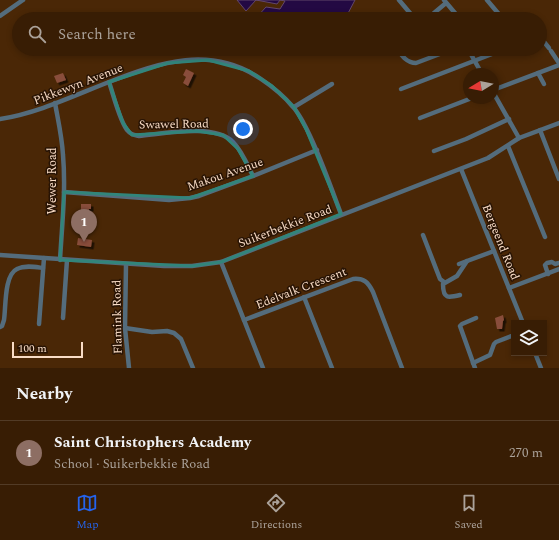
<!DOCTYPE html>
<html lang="en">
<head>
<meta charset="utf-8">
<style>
	:root { --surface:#381d04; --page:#3f260e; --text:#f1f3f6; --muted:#aba29a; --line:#523b26; --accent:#2563eb }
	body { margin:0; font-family:Spectral,serif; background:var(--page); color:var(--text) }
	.controls { position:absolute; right:12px; bottom:12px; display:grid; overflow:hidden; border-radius:0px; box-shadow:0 2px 6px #0003 }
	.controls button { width:36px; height:36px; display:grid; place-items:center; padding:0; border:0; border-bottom:1px solid var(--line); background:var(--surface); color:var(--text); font:20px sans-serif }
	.compass { position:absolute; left:463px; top:68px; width:36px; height:36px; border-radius:50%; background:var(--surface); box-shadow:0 2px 6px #0003; rotate:260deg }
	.scale { position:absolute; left:12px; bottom:10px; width:71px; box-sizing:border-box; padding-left:4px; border:2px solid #f9dcc6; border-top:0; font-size:11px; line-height:14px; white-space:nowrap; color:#f9dcc6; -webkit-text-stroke:3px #271304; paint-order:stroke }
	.you { position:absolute; left:243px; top:129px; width:14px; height:14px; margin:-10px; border:3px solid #fff; border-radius:50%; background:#1a73e8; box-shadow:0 0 0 6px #1a73e833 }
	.badge { display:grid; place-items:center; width:26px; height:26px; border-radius:50%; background:var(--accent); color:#fff; font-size:13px; font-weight:700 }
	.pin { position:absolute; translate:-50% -33px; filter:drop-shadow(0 1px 2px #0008) }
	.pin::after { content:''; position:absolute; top:21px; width:14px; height:12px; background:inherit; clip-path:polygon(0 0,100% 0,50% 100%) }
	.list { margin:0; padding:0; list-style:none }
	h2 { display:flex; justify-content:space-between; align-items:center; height:52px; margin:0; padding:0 16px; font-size:17px }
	h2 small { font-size:13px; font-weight:400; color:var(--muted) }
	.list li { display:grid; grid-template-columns:26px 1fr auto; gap:12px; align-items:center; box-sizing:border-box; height:64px; padding:0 16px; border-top:1px solid var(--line) }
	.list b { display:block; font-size:15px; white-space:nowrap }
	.list p { margin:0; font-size:13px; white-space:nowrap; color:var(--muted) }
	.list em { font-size:13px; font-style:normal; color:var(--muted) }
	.icon { flex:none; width:22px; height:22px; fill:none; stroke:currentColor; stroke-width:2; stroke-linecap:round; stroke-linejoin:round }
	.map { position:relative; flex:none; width:559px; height:368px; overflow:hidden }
	.search { position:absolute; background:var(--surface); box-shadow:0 2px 6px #0003; left:12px; right:12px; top:12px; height:44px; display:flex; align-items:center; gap:10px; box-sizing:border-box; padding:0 14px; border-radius:22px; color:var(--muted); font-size:15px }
	.sheet { height:116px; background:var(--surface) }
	nav { display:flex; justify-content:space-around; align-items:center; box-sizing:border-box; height:56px; border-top:1px solid var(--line); background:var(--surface); font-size:11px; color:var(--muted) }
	nav a { display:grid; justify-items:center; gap:2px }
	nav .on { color:var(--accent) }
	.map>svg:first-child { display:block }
	.water { fill:#230943; stroke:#63486a }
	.building { fill:#894e3b; filter:url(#shadow) }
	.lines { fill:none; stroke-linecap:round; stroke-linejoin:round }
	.minor { stroke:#546c7c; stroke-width:4.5 }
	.marked { fill:none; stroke:#32857b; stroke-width:3; stroke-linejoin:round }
	.labels { text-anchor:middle; stroke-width:3; stroke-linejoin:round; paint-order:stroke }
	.street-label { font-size:12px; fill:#f9dcc6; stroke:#271304 }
</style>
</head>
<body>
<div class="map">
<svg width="559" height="368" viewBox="0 0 559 368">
	<defs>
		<filter id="shadow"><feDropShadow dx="2.5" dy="2.5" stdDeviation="0" flood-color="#0009"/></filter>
	</defs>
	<rect width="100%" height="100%" fill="#4a2706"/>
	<polygon class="water" points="237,0 355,0 345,19 258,19 256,18 266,7 280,9 285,1 280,0 277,4 256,0 246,11"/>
	<g class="building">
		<polygon points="186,69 194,73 188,86 183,83 186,77 183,75"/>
		<polygon points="63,73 66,80 57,83 54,76"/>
		<polygon points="81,204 91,204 91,209 89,209 88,214 81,213"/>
		<polygon points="78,238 92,240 91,247 77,245"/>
		<polygon points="503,315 504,320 503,321 502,329 497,329 495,318"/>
	</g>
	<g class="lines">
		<g class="minor">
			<polyline points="399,0 415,19"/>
			<polyline points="444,0 460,19"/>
			<polyline points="487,0 503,19"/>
			<polyline points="434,13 446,3"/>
			<polyline points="0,16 23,0"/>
			<polyline points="540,37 549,48"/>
			<path d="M397 49C402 56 407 63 416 63L453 49"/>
			<polyline points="468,49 482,74"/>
			<polyline points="551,51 559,63"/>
			<polyline points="538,73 544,84"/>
			<path d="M109 82C113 93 120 123 128 131 131 135 135 135 139 136 163 134 214 123 233 142 242 151 247 164 253 176"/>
			<polyline points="401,89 505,49"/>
			<polyline points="493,90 559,65"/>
			<polyline points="493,92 519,138"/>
			<path d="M55 103C58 120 62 137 63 155 66 190 62 225 60 260"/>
			<polyline points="294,107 332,84"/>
			<polyline points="420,118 472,98"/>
			<path d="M0 119C38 113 73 96 109 82 160 62 211 45 261 79 273 87 284 96 293 107 297 111 300 117 303 122 319 151 329 183 341 214"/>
			<polyline points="540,130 559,179"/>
			<polyline points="508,146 545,237"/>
			<polyline points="434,151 466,139 509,119"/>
			<polyline points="461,169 523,323"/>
			<polyline points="64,192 169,200 190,198 199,196 253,176 317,150"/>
			<polyline points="423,235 440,279 444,282"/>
			<polyline points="0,255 164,266 192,266 221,262 488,158 519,138 559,123"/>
			<polyline points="221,262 263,368"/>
			<polyline points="459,264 494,251"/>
			<polyline points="126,265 125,328 129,368"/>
			<polyline points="548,274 545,265 547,263 552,262 555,264 559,263"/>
			<polyline points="509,288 559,269"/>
			<path d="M460 295C448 298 443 299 443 284L457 276 467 261"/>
			<polyline points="304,297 332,368"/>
			<polyline points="63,318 67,260"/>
			<path d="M244 320 353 279C364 278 368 282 373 292L402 368"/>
			<polyline points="39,324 44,258"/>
			<path d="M0 327 2 326 4 320C6 307 4 275 17 269 25 265 35 267 43 268"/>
			<polyline points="125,328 152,332 167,331 174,333 181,339 193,368"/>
			<polyline points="535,353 541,368"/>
			<polyline points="473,363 490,355 494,344 496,342 514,335"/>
			<polyline points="475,368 460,326 462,324 476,318"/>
		</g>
	</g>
	<path class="marked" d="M208 60 249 71 272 86 294 107 306 129 341 214 221 262 192 266 60 260 64 192 190 198 253 176 238 149 223 135 197 131 132 135 123 123 109 82 168 63Z"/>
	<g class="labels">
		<g class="street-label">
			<text transform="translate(78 84) rotate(-21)" y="4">Pikkewyn Avenue</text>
			<text transform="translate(174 124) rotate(-1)" y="4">Swawel Road</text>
			<text transform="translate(225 174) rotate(-19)" y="4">Makou Avenue</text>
			<text transform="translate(52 181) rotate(-90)" y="4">Wewer Road</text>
			<text transform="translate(285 226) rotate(-21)" y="4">Suikerbekkie Road</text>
			<text transform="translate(501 242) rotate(68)" y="4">Bergeend Road</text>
			<text transform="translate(301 288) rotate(-21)" y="4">Edelvalk Crescent</text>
			<text transform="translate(117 317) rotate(-91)" y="4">Flamink Road</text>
		</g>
	</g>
</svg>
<div class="controls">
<button><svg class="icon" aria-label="layers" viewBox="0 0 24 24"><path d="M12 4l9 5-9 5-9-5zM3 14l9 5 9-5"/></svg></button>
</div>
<svg class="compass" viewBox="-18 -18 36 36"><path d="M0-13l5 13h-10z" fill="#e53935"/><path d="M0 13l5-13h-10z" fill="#aba29a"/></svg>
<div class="scale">100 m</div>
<div class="you"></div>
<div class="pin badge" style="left:84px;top:242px;background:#8d6e63">1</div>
<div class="search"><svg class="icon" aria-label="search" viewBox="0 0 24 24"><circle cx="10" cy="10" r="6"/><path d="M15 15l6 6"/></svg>Search here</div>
</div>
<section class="sheet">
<h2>Nearby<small></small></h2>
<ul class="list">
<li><span class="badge" style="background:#8d6e63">1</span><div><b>Saint Christophers Academy</b><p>School · Suikerbekkie Road</p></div><em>270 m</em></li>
</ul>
</section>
<nav>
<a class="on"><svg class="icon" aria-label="map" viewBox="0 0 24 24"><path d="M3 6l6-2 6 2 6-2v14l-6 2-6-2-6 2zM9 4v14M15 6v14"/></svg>Map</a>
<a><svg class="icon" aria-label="directions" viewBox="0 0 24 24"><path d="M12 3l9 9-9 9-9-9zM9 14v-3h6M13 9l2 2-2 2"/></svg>Directions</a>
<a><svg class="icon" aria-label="saved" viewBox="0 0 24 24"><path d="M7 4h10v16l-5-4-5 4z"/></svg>Saved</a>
</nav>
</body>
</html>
